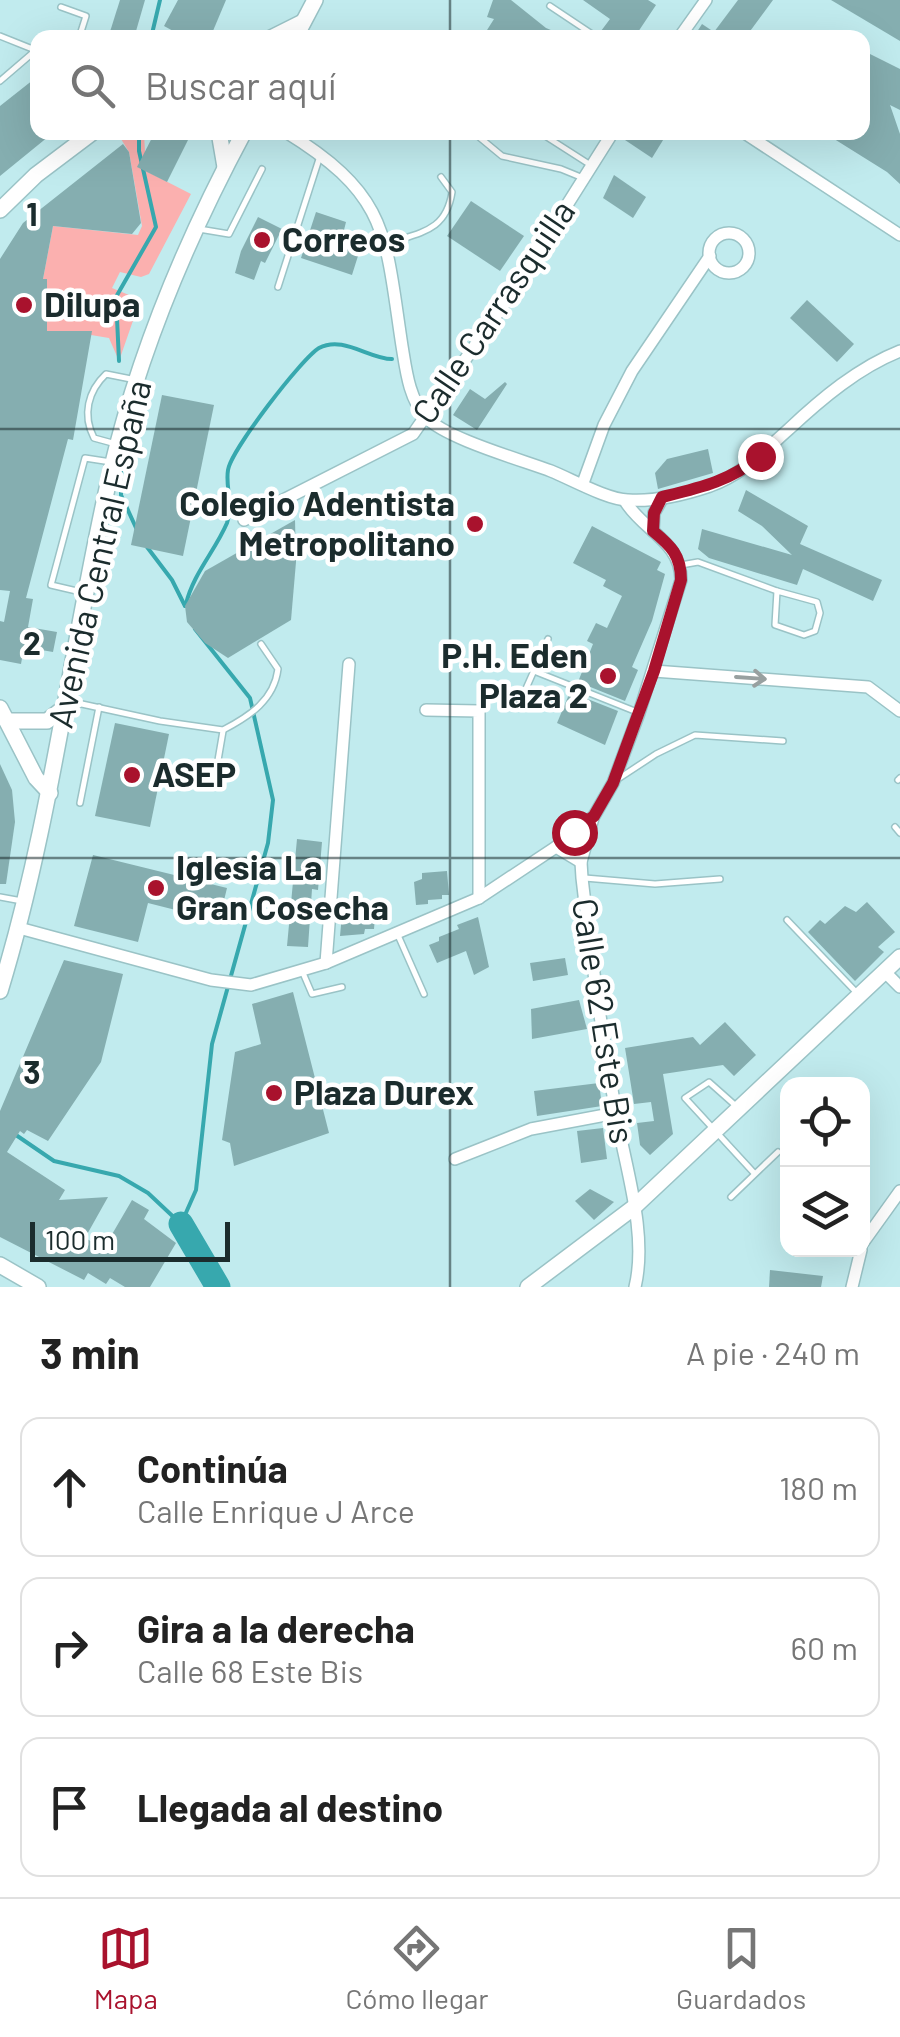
<!DOCTYPE html>
<html lang="es">
<head>
<meta charset="utf-8">
<style>
	:root { --surface:#fff; --page:#f2f2f2; --text:#222; --muted:#767676; --line:#e0e0e0; --accent:#a9122d }
	body { margin:0; font-family:Barlow,sans-serif; background:var(--page); color:var(--text) }
	.controls { position:absolute; right:30px; bottom:30px; display:grid; overflow:hidden; border-radius:20px; box-shadow:0 10px 40px #0002 }
	.controls button { width:90px; height:90px; display:grid; place-items:center; padding:0; border:0; border-bottom:2px solid var(--line); background:var(--surface); color:var(--text); font:50px sans-serif }
	.scale { position:absolute; left:30px; bottom:25px; width:200px; box-sizing:border-box; padding-left:10px; border:5px solid #1b2c2d; border-top:0; font-size:28px; line-height:35px; white-space:nowrap; color:#1b2c2d; -webkit-text-stroke:8px #fff; paint-order:stroke }
	.stop { position:absolute; width:30px; height:30px; margin:-22px; border:8px solid #a9122d; border-radius:50%; background:#fff }
	.stop.end { background:#a9122d; border-color:#fff; box-shadow:0 2px 10px #0008 }
	.list { margin:0; padding:0; list-style:none }
	h2 { display:flex; justify-content:space-between; align-items:center; height:130px; margin:0; padding:0 40px; font-size:42px }
	h2 small { font-size:32px; font-weight:400; color:var(--muted) }
	.list li { display:grid; grid-template-columns:65px 1fr auto; gap:30px; align-items:center; box-sizing:border-box; height:140px; margin:0 20px 20px; padding:0 20px; border:2px solid var(--line); border-radius:20px }
	.list b { display:block; font-size:38px; white-space:nowrap }
	.list p { margin:0; font-size:32px; white-space:nowrap; color:var(--muted) }
	.list em { font-size:32px; font-style:normal; color:var(--muted) }
	.icon { flex:none; width:55px; height:55px; fill:none; stroke:currentColor; stroke-width:2; stroke-linecap:round; stroke-linejoin:round }
	.map { position:relative; flex:none; width:900px; height:1287px; overflow:hidden }
	.search { position:absolute; background:var(--surface); box-shadow:0 10px 40px #0002; left:30px; right:30px; top:30px; height:110px; display:flex; align-items:center; gap:25px; box-sizing:border-box; padding:0 35px; border-radius:20px; color:var(--muted); font-size:38px }
	.sheet { height:610px; background:var(--surface) }
	nav { display:flex; justify-content:space-around; align-items:center; box-sizing:border-box; height:140px; border-top:2px solid var(--line); background:var(--surface); font-size:28px; color:var(--muted) }
	nav a { display:grid; justify-items:center; gap:5px }
	nav .on { color:var(--accent) }
	.map>svg:first-child { display:block }
	.green { fill:#fbb0af }
	.lines { fill:none; stroke-linecap:round; stroke-linejoin:round }
	.stream { stroke:#37a8ae; stroke-width:4 }
	.river { stroke:#37a8ae; stroke-width:25 }
	.building { fill:#85aeb0 }
	.lane-casing { stroke:#9ac3c6; stroke-width:8 }
	.street-casing { stroke:#9ac3c6; stroke-width:14 }
	.secondary-casing { stroke:#9ac3c6; stroke-width:18 }
	.lane { stroke:#fff; stroke-width:5 }
	.street { stroke:#fff; stroke-width:11 }
	.secondary { stroke:#fff; stroke-width:15 }
	.oneway { stroke:#98a0a0 }
	.route { stroke:#a9122d; stroke-width:12 }
	.grid { fill:none; stroke:#1b2c2d; stroke-width:2.5; stroke-opacity:0.55 }
	.poi-dot { fill:#a9122d; stroke:#fff; stroke-width:4 }
	.labels { text-anchor:middle; stroke-width:9; stroke-linejoin:round; paint-order:stroke }
	.poi-label { font-size:35px; font-weight:bold; fill:#1b2c2d; stroke:#fff; text-anchor:start }
	.street-label { font-size:35px; fill:#1b2c2d; stroke:#fff }
	.grid-label { font-size:32px; text-anchor:middle; font-weight:bold; fill:#1b2c2d; stroke:#fff; stroke-width:9; stroke-linejoin:round; paint-order:stroke }
</style>
</head>
<body>
<div class="map">
<svg width="900" height="1287" viewBox="0 0 900 1287">
	<rect width="100%" height="100%" fill="#c1ebee"/>
	<polygon class="green" points="124,133 144,133 146,171 191,194 149,274 141,277 120,272 112,288 129,295 136,312 119,361 109,338 91,335 91,331 47,331 47,280 43,279 53,226 138,235 142,226 129,152 118,134"/>
	<g class="lines">
		<g class="stream">
			<polyline points="151,38 160,0"/>
			<polyline points="119,361 116,297 156,227 139,151 139,132"/>
			<polyline points="121,468 121,495 137,530"/>
			<polyline points="147,547 172,580 185,606"/>
			<path d="M186 604C193 574 215 551 227 523 234 504 225 488 228 470 231 450 302 358 319 348 343 335 369 359 392 359"/>
			<polyline points="13,1133 54,1161 119,1176 148,1193 181,1224 196,1190 212,1044 268,843 273,800 250,698 195,629"/>
		</g>
		<polyline class="river" points="181,1224 218,1287"/>
	</g>
	<g class="building">
		<polygon points="120,0 145,0 134,38 108,38"/>
		<polygon points="178,0 226,0 210,38 186,38 164,26"/>
		<polygon points="493,0 511,0 546,28 570,38 482,38 494,19 487,17"/>
		<polygon points="583,0 648,0 656,5 634,38 611,38 601,31 610,19"/>
		<polygon points="738,0 773,0 745,38 693,38 702,24 714,32"/>
		<polygon points="831,0 900,0 900,41"/>
		<polygon points="862,50 900,69 900,110 890,105 900,134 900,184 887,172 823,132 862,132"/>
		<polygon points="38,76 38,132 54,132 0,176 0,106"/>
		<polygon points="155,132 192,132 167,182 137,167"/>
		<polygon points="630,132 668,132 652,158 625,140"/>
		<polygon points="123,144 129,152 141,223 132,234 53,226 43,279 47,279 47,331 92,331 73,440 68,439 26,598 33,599 28,627 57,632 53,652 24,647 21,664 0,660 0,621 4,622 10,591 0,590 0,259 23,223"/>
		<polygon points="614,175 646,197 633,218 603,198"/>
		<polygon points="471,201 524,236 500,271 447,236"/>
		<polygon points="316,212 346,222 343,234 363,240 352,275 301,258"/>
		<polygon points="258,217 282,229 265,263 261,261 254,280 235,273 241,251"/>
		<polygon points="807,300 854,344 837,362 790,318"/>
		<polygon points="505,382 507,384 477,430 453,415 470,389 485,399"/>
		<polygon points="162,395 214,405 183,556 131,545"/>
		<polygon points="708,449 713,473 658,489 655,473 667,459"/>
		<polygon points="746,490 808,526 800,544 882,580 873,601 803,569 797,585 709,558 698,549 702,529 792,555 762,526 738,511"/>
		<polygon points="295,520 296,562 291,620 228,658 205,643 187,622 185,606 205,571"/>
		<polygon points="592,526 661,562 657,570 665,574 652,621 632,667 638,670 625,701 578,682 593,644 587,641 596,623 607,628 622,596 603,586 606,580 573,563"/>
		<polygon points="570,692 618,711 605,745 557,723"/>
		<polygon points="115,723 169,734 150,827 95,816"/>
		<polygon points="0,764 12,790 15,822 6,884 0,884"/>
		<polygon points="297,839 322,842 318,890 312,889 308,947 287,946"/>
		<polygon points="93,855 227,888 219,921 148,903 138,942 74,926"/>
		<polygon points="447,871 449,895 442,895 442,899 428,900 428,904 416,905 414,882 422,879 422,873"/>
		<polygon points="867,902 895,932 878,947 884,952 855,981 808,932 820,920 825,924 845,906 856,912"/>
		<polygon points="343,904 376,905 374,929 365,929 364,934 340,936"/>
		<polygon points="478,917 489,967 474,975 466,951 437,963 429,945 439,941 439,937 459,929 457,925"/>
		<polygon points="565,958 568,975 533,981 530,963"/>
		<polygon points="64,960 123,974 101,1062 48,1141 27,1130 24,1134 20,1131 7,1152 65,1190 59,1200 108,1197 85,1238 104,1248 132,1200 149,1210 144,1219 176,1243 150,1287 125,1287 110,1278 106,1284 88,1273 84,1280 0,1237 0,1111"/>
		<polygon points="293,992 329,1133 234,1166 230,1143 222,1140 235,1052 261,1044 252,1004"/>
		<polygon points="579,1000 587,1029 532,1039 531,1009"/>
		<polygon points="725,1022 756,1055 734,1076 723,1065 663,1074 673,1134 650,1155 640,1145 637,1123 654,1121 651,1102 634,1104 625,1048 693,1037 700,1045"/>
		<polygon points="599,1083 602,1106 537,1116 534,1091"/>
		<polygon points="603,1128 607,1159 581,1163 577,1131"/>
		<polygon points="590,1189 614,1202 594,1220 575,1201"/>
		<polygon points="770,1270 823,1276 821,1287 769,1287"/>
	</g>
	<g class="lines">
		<g class="lane-casing">
			<g id="lane">
				<polyline points="550,6 598,38"/>
				<polyline points="61,7 86,16 79,38"/>
				<polyline points="0,36 35,50"/>
				<polyline points="0,81 35,51"/>
				<polyline points="473,132 502,156 561,169 583,178"/>
				<polyline points="539,132 589,164"/>
				<polyline points="199,229 229,234 262,169"/>
				<path d="M386 244C420 232 446 232 452 192L441 177"/>
				<polyline points="278,287 320,156"/>
				<path d="M116 444 94 438C82 415 88 391 106 374L131 379"/>
				<polyline points="681,565 698,562 777,591"/>
				<polygon points="777,591 817,602 820,613 815,631 804,635 775,625"/>
				<polyline points="81,592 51,585 85,458 111,462"/>
				<polyline points="534,671 637,712"/>
				<path d="M68 701 160 721 223 730C250 716 274 700 278 669L261 644"/>
				<polyline points="520,702 548,639"/>
				<polyline points="216,772 223,731"/>
				<polyline points="618,779 656,754 695,735 783,741"/>
				<polyline points="898,780 900,778"/>
				<polyline points="80,803 99,707"/>
				<polyline points="895,827 900,833"/>
				<polyline points="585,878 655,884 720,879"/>
				<polyline points="0,897 22,901"/>
				<polyline points="787,920 857,993"/>
				<polyline points="397,933 424,994"/>
				<polyline points="303,973 312,994 342,987"/>
				<polyline points="736,1106 709,1082 685,1098 754,1173"/>
				<polyline points="731,1197 778,1152"/>
			</g>
		</g>
		<g class="street-casing">
			<g id="street">
				<polyline points="679,38 706,0"/>
				<path d="M286 132C390 196 385 235 402 346 406 370 409 399 426 417 444 438 522 460 551 471 571 479 608 500 628 500 654 502 686 494 710 486 743 474 763 452 789 429 821 399 859 367 900 351"/>
				<polyline points="743,132 900,235"/>
				<circle cx="729" cy="253" r="20"/>
				<polyline points="583,483 604,425 632,371 710,256"/>
				<polyline points="244,520 413,434 509,297 613,132"/>
				<polyline points="653,531 654,513 663,497"/>
				<polyline points="654,671 868,687 900,711"/>
				<polyline points="426,710 479,711 479,898"/>
				<path d="M593 818 581 862 582 878C591 957 602 1035 616 1113 625 1167 648 1233 635 1287"/>
				<polyline points="556,847 581,862"/>
				<path d="M19 928 211 980 251 985 326 963 479 898 556 847 594 816 613 783 639 713 681 580C681 541 643 531 625 501"/>
				<polyline points="326,963 349,664"/>
				<polyline points="884,971 900,987"/>
				<polyline points="455,1159 531,1129 616,1113"/>
				<polyline points="862,1244 900,1191"/>
				<polyline points="852,1287 861,1250"/>
			</g>
		</g>
		<g class="secondary-casing">
			<g id="secondary">
				<polyline points="271,38 303,22"/>
				<polyline points="295,38 315,0"/>
				<polyline points="219,132 225,167"/>
				<polyline points="0,210 36,175 93,132"/>
				<polyline points="0,708 36,778 50,793"/>
				<polyline points="7,721 47,721 64,708"/>
				<path d="M0 991C52 821 71 644 111 471 139 352 186 240 244 132"/>
				<polyline points="0,1265 38,1287"/>
				<polyline points="528,1287 633,1208 900,957"/>
			</g>
		</g>
		<use href="#lane" class="lane"/>
		<use href="#street" class="street"/>
		<use href="#secondary" class="secondary"/>
	</g>
	<defs><path id="oneway-shaft" d="M-6 0H5M1.5-3L5.5 0L1.5 3" fill="none" stroke-width="1.6" stroke-linecap="round" stroke-linejoin="round" transform="scale(2.5)"/></defs>
	<use class="oneway" href="#oneway-shaft" transform="translate(751 678) rotate(4)"/>
	<g class="lines">
		<path class="route" d="M574 832 594 816 613 783 654 671 681 580C681 555 671 546 653 531L654 513 662 497C699 488 731 481 760 456"/>
	</g>
	<path class="grid" d="M450 0V38M450 132V1287M0 429H900M0 858H900"/>
	<g class="poi-dot">
		<circle cx="262" cy="240" r="10"/>
		<circle cx="24" cy="305" r="10"/>
		<circle cx="475" cy="524" r="10"/>
		<circle cx="608" cy="676" r="10"/>
		<circle cx="132" cy="775" r="10"/>
		<circle cx="156" cy="888" r="10"/>
		<circle cx="274" cy="1093" r="10"/>
	</g>
	<g class="labels">
		<g class="poi-label">
			<text x="282" y="252">Correos</text>
			<text x="44" y="317">Dilupa</text>
			<text x="455" y="516" text-anchor="end">Colegio Adentista<tspan x="455" dy="40">Metropolitano</tspan></text>
			<text x="588" y="668" text-anchor="end">P.H. Eden<tspan x="588" dy="40">Plaza 2</tspan></text>
			<text x="152" y="787">ASEP</text>
			<text x="176" y="880">Iglesia La<tspan x="176" dy="40">Gran Cosecha</tspan></text>
			<text x="294" y="1105">Plaza Durex</text>
		</g>
		<g class="street-label">
			<text transform="translate(494 312) rotate(-56)" y="12">Calle Carrasquilla</text>
			<text transform="translate(100 554) rotate(-77)" y="12">Avenida Central España</text>
			<text transform="translate(603 1021) rotate(81)" y="12">Calle 62 Este Bis</text>
		</g>
	</g>
	<g class="grid-label">
		<text x="32" y="226">1</text>
		<text x="32" y="655">2</text>
		<text x="32" y="1084">3</text>
	</g>
</svg>
<div class="controls">
<button><svg class="icon" aria-label="locate" viewBox="0 0 24 24"><circle cx="12" cy="12" r="6"/><path d="M12 2v4M12 18v4M2 12h4M18 12h4"/></svg></button>
<button><svg class="icon" aria-label="layers" viewBox="0 0 24 24"><path d="M12 4l9 5-9 5-9-5zM3 14l9 5 9-5"/></svg></button>
</div>
<div class="scale">100 m</div>
<div class="stop" style="left:574px;top:832px"></div>
<div class="stop end" style="left:760px;top:456px"></div>
<div class="search"><svg class="icon" aria-label="search" viewBox="0 0 24 24"><circle cx="10" cy="10" r="6"/><path d="M15 15l6 6"/></svg>Buscar aquí</div>
</div>
<section class="sheet">
<h2>3 min<small>A pie · 240 m</small></h2>
<ul class="list">
<li><svg class="icon" aria-label="ahead" viewBox="0 0 24 24"><path d="M12 20V5M6 11l6-6 6 6"/></svg><div><b>Continúa</b><p>Calle Enrique J Arce</p></div><em>180 m</em></li>
<li><svg class="icon" aria-label="right" viewBox="0 0 24 24"><path d="M7 20v-9h11M14 6l5 5-5 5"/></svg><div><b>Gira a la derecha</b><p>Calle 68 Este Bis</p></div><em>60 m</em></li>
<li><svg class="icon" aria-label="arrive" viewBox="0 0 24 24"><path d="M6 21V4h12l-3 4 3 4H6"/></svg><div><b>Llegada al destino</b></div></li>
</ul>
</section>
<nav>
<a class="on"><svg class="icon" aria-label="map" viewBox="0 0 24 24"><path d="M3 6l6-2 6 2 6-2v14l-6 2-6-2-6 2zM9 4v14M15 6v14"/></svg>Mapa</a>
<a><svg class="icon" aria-label="directions" viewBox="0 0 24 24"><path d="M12 3l9 9-9 9-9-9zM9 14v-3h6M13 9l2 2-2 2"/></svg>Cómo llegar</a>
<a><svg class="icon" aria-label="saved" viewBox="0 0 24 24"><path d="M7 4h10v16l-5-4-5 4z"/></svg>Guardados</a>
</nav>
</body>
</html>
